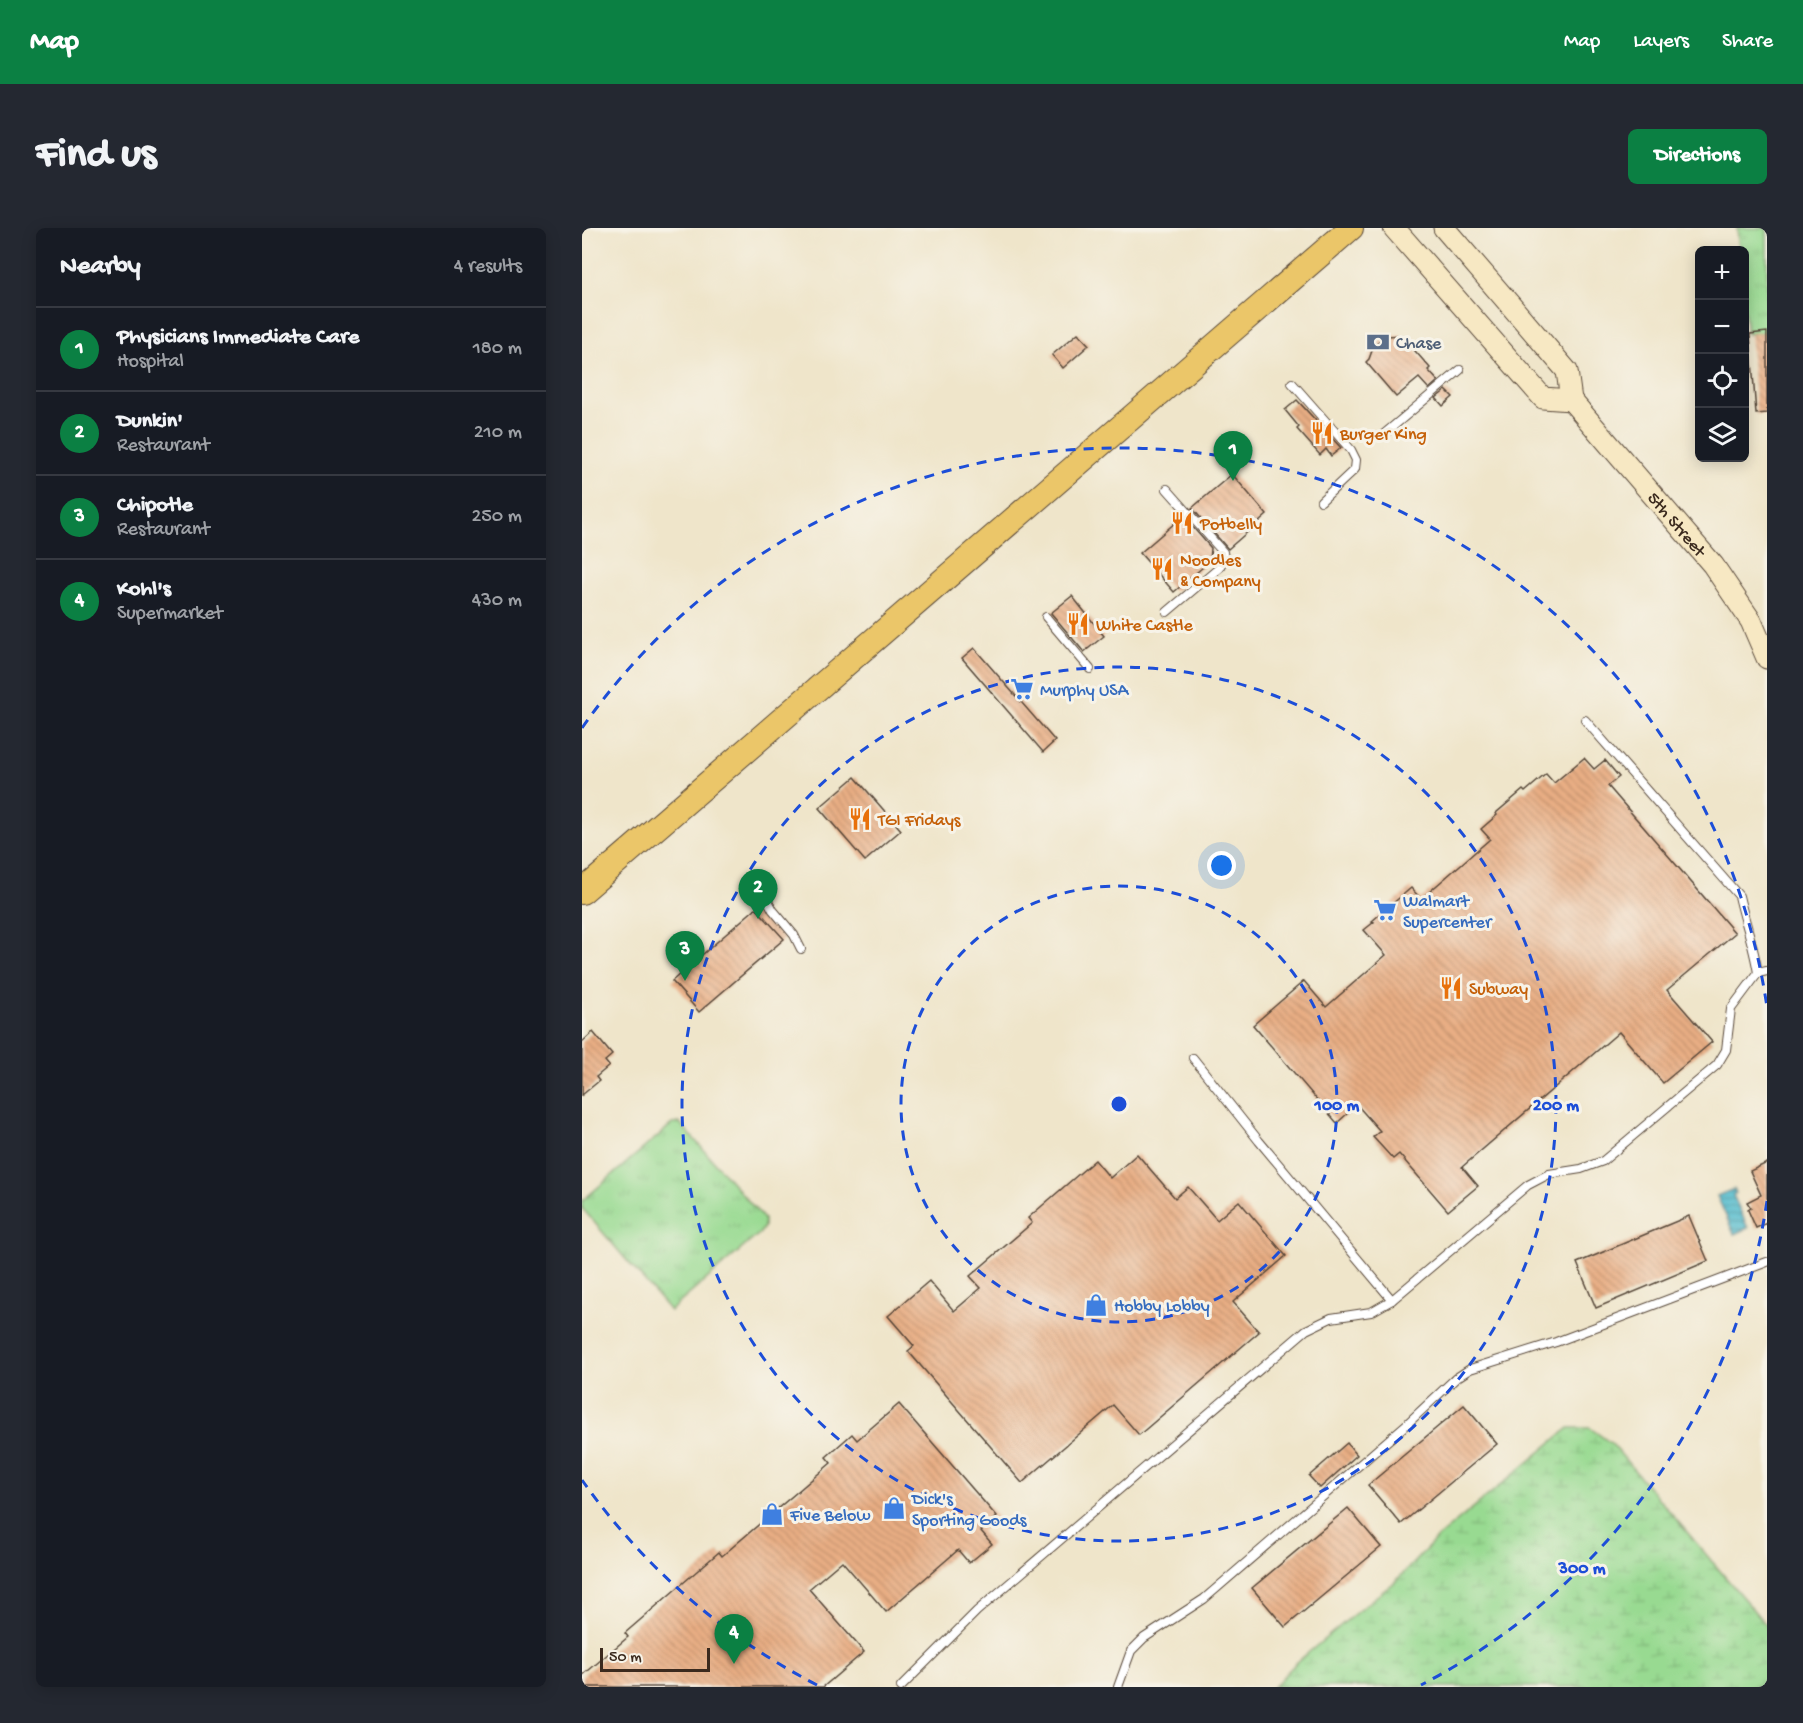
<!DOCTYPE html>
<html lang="en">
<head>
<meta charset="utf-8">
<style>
	:root { --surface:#171b24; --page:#242831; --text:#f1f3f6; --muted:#9ea1a6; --line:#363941; --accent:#0b8043 }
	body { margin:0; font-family:"Gochi Hand",sans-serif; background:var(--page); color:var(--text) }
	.controls { position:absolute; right:18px; top:18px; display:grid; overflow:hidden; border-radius:9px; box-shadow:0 3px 15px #0003 }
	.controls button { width:54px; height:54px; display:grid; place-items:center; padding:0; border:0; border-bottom:2px solid var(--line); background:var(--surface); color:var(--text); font:30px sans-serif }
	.scale { position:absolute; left:18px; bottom:15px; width:110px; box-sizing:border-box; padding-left:6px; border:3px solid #3b2a1e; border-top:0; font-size:16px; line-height:21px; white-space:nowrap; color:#3b2a1e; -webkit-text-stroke:4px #f7f3e8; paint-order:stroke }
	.you { position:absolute; left:640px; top:638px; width:21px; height:21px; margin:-15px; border:4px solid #fff; border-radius:50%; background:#1a73e8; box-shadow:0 0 0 9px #1a73e833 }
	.badge { display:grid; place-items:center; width:39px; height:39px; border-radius:50%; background:var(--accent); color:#fff; font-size:20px; font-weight:700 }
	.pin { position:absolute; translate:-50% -50px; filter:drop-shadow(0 2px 3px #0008) }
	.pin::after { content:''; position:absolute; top:32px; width:21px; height:18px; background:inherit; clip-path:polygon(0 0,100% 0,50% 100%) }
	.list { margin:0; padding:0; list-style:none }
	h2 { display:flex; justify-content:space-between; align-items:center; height:78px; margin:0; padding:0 24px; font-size:26px }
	h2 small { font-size:20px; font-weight:400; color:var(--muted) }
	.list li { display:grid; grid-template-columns:39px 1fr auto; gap:18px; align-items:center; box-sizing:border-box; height:84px; padding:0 24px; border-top:2px solid var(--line) }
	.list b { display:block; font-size:22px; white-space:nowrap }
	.list p { margin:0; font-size:20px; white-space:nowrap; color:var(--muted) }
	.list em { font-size:20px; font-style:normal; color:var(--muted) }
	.icon { flex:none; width:33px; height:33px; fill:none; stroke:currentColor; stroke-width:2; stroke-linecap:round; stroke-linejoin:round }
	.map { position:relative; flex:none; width:1185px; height:1459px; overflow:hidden; border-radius:9px }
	header { display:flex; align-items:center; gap:36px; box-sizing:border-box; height:84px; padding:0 30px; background:var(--accent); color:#fff }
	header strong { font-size:28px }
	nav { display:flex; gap:33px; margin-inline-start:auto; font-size:21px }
	.intro { display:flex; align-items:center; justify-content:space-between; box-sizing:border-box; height:144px; padding:0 36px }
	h1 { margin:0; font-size:42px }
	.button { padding:15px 27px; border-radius:9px; background:var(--accent); color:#fff; font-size:21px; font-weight:700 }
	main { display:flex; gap:36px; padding:0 36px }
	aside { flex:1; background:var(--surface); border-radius:9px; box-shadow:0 3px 15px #0003 }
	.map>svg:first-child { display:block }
	.grass { fill:url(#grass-tufts); stroke:#6a8258; stroke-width:1.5 }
	.wetland { fill:url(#wetland-marsh); stroke:#6a8258; stroke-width:1.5 }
	.water { fill:url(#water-rules); stroke:#467276; stroke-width:1.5 }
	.building { fill:url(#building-back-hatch) }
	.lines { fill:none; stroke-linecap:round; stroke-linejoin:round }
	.lane-casing { stroke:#564638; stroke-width:10 }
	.secondary-casing { stroke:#564638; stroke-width:23 }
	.primary-casing { stroke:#564638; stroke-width:26 }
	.lane { stroke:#fff; stroke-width:8 }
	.secondary { stroke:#f7e8c3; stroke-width:21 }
	.primary { stroke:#ebc669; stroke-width:24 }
	.ring { fill:none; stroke:#1d4ed8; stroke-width:3; stroke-dasharray:10 8 }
	.labels { text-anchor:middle; stroke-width:6; stroke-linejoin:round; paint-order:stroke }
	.service-label { font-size:18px; fill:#4e5e75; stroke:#f7f3e8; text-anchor:start }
	.food-label { font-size:18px; fill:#c56008; stroke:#f7f3e8; text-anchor:start }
	.street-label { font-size:18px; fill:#3b2a1e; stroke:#f7f3e8 }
	.shop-label { font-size:18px; fill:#366cbe; stroke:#f7f3e8; text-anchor:start }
	.centre { fill:#1d4ed8; stroke:#f7f3e8; stroke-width:3 }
	.ring-label { font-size:18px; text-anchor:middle; font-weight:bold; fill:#1d4ed8; stroke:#f7f3e8; stroke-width:6; stroke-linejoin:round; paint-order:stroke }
</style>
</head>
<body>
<header>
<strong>Map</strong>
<nav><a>Map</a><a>Layers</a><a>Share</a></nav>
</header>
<div class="intro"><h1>Find us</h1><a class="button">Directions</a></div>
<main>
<aside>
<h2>Nearby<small>4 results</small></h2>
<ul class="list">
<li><span class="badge">1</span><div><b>Physicians Immediate Care</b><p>Hospital</p></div><em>180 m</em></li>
<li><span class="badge">2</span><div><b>Dunkin'</b><p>Restaurant</p></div><em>210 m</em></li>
<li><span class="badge">3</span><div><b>Chipotle</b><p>Restaurant</p></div><em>250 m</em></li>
<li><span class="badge">4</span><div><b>Kohl's</b><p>Supermarket</p></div><em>430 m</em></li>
</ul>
</aside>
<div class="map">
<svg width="1185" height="1459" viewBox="0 0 1185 1459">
	<defs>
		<pattern id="grass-tufts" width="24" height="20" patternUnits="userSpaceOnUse" patternTransform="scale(1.5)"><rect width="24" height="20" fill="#98da91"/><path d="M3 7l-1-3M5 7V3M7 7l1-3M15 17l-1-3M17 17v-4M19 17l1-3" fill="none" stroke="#84bb7d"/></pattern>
		<pattern id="wetland-marsh" width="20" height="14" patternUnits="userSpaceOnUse" patternTransform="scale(1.5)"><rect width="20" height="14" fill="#98da91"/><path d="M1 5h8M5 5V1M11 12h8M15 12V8" fill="none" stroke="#84bb7d"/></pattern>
		<pattern id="water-rules" width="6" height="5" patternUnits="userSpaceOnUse" patternTransform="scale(1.5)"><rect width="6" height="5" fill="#51bbcd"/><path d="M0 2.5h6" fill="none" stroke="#4498a6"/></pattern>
		<pattern id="building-back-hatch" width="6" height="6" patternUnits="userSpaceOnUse" patternTransform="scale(1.5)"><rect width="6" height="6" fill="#e9ae84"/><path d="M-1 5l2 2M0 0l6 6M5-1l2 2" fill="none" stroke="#be8e6b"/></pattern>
	</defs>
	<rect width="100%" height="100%" fill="#f7f3e8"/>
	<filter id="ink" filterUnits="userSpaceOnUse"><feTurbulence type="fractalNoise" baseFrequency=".0167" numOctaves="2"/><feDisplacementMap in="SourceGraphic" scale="12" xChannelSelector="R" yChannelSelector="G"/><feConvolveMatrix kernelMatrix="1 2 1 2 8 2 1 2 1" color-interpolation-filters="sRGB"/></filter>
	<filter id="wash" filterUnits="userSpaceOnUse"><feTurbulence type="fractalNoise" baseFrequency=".008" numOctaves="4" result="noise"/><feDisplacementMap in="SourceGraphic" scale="24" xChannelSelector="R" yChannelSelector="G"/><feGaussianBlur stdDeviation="1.35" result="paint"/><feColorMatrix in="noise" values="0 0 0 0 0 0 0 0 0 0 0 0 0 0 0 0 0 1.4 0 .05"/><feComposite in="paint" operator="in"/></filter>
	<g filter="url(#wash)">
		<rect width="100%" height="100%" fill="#efe5ca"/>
		<g class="grass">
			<polygon points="1155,0 1185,0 1185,104 1165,106 1162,77 1162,22 1157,22"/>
			<polygon points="98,895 182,991 182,999 178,1005 88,1083 0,980 0,973 90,896"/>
		</g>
		<polygon class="wetland" points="987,1200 1008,1200 1030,1216 1185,1398 1185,1459 691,1459 714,1435 782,1378 813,1354 855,1310"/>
		<polygon class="water" points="1152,961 1154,965 1151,967 1166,1000 1152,1006 1135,968"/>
		<g id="blocks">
			<g class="building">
				<polygon points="1185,104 1185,185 1174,186 1168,106"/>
				<polygon points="496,105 507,117 481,140 470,127"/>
				<polygon points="819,107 848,140 846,142 856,153 847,161 837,150 814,169 784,134 787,131 791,120 797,113 805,108"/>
				<polygon points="864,162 871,169 861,178 854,170"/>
				<polygon points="715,172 759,220 749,228 744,221 738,227 715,201 717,199 703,182"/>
				<polygon points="650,246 685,287 646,321 610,280"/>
				<polygon points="601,288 629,320 628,333 592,364 558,325"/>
				<polygon points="490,368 522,408 502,424 469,385"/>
				<polygon points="392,420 473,513 461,524 380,430"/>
				<polygon points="1002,530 1012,541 1023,532 1037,549 1026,558 1153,705 1085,762 1130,814 1081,855 1037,804 880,939 896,958 866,983 817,926 811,931 791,909 798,903 775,877 755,895 671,797 722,753 744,779 804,727 782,702 792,694 790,693 829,660 839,671 908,611 899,601 915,587 914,585 941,562 943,564 964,546 972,555"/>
				<polygon points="273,549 319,602 283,633 237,580"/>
				<polygon points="174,680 202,711 117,784 90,753"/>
				<polygon points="11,804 30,827 23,833 27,838 14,849 17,853 0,867 0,814"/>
				<polygon points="555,926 593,970 606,959 635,992 657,973 704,1028 651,1074 677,1104 557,1207 531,1177 440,1255 326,1123 332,1118 306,1088 347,1053 372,1083 399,1060 388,1048 450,995 446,990 513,932 528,950"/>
				<polygon points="1185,935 1185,995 1174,1000 1166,982 1169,980 1165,974 1179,967 1168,943"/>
				<polygon points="1107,988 1126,1033 1014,1080 995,1035"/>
				<polygon points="317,1176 415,1289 399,1303 410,1316 387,1335 376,1322 304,1384 260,1333 227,1361 282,1424 241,1459 0,1459 0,1448 46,1409 43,1405 137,1324 140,1328 249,1235 244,1229 270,1206 275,1212"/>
				<polygon points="882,1177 915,1216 819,1296 786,1257"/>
				<polygon points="765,1215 775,1227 738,1260 727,1248"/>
				<polygon points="766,1280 799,1319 703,1399 670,1360"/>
			</g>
		</g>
	</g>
	<g filter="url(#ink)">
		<use href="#blocks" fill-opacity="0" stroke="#564638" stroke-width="1.5"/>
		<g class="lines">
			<g class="lane-casing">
				<g id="lane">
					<polyline points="710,155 769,222 774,232 773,241 739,273"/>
					<polyline points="802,206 878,142"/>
					<polyline points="585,384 637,340 642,331 641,324 585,261"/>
					<polyline points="464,389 508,441"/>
					<path d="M1003 492 1157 668C1163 694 1172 719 1176 745L1185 743"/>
					<polyline points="179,660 191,682 212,707 219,721"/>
					<polyline points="611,830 677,913 810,1072"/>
					<polyline points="319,1459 395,1383 724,1102 749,1090 789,1084 810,1072 946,957 967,946 999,941 1021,933 1135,837 1144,822 1149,781 1176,745"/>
					<polyline points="536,1459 549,1423 562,1410 622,1371 826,1195 874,1150 888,1141 974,1114 1185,1034"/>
				</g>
			</g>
			<g class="secondary-casing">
				<g id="secondary">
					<polyline points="812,0 961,170 989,172"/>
					<path id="s1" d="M862 0 985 143 989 172 1131 337 1169 393 1185 430"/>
				</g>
			</g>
			<g class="primary-casing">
				<polyline id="primary" points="0,664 769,0"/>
			</g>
			<use href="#lane" class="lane"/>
			<use href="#secondary" class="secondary"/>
			<use href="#primary" class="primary"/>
		</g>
	</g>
	<g class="ring">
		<circle cx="537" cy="876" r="218"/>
		<circle cx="537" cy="876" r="437"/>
		<path d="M1185 973A655 655 0 0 1 839 1457M235 1457A655 655 0 0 1 0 1252M0 500A655 655 0 0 1 1185 779"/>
	</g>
	<defs>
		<g id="bank-bare" transform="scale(1.8)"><path d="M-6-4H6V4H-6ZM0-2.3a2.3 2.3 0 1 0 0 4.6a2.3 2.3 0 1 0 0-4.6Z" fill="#5c6f8a" stroke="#f7f3e8" stroke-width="2.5" paint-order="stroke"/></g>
		<g id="restaurant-bare" transform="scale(1.8)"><path d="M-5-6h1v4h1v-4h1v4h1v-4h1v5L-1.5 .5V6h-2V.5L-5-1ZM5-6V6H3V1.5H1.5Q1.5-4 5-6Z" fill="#e8710a" stroke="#f7f3e8" stroke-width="2.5" paint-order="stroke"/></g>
		<g id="supermarket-bare" transform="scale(1.8)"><path d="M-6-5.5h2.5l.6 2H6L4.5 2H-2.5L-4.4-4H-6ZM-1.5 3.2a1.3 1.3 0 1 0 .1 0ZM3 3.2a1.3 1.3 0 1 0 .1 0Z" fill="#3f7fe0" stroke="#f7f3e8" stroke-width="2.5" paint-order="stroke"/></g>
		<g id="shop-bare" transform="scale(1.8)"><path d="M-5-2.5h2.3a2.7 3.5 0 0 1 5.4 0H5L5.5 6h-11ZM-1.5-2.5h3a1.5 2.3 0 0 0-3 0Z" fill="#3f7fe0" stroke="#f7f3e8" stroke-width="2.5" paint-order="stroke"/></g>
	</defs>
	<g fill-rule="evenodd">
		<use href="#bank-bare" x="796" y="114"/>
		<use href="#restaurant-bare" x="740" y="205"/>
		<use href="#restaurant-bare" x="600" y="295"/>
		<use href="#restaurant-bare" x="580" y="341"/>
		<use href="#restaurant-bare" x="496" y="396"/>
		<use href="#supermarket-bare" x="440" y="461"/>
		<use href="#restaurant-bare" x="278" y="591"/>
		<use href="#supermarket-bare" x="803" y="682"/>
		<use href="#restaurant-bare" x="869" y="760"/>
		<use href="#shop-bare" x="514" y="1077"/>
		<use href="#shop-bare" x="312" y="1280"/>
		<use href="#shop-bare" x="190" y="1286"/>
	</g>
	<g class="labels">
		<g class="service-label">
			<text x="814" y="120">Chase</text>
		</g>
		<g class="food-label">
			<text x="758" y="211">Burger King</text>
			<text x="618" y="301">Potbelly</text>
			<text x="598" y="337">Noodles<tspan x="598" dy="21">&amp; Company</tspan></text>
			<text x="514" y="402">White Castle</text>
			<text x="296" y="597">TGI Fridays</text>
			<text x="887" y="766">Subway</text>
		</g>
		<g class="street-label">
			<text dy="6" stroke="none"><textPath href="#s1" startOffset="381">5th Street</textPath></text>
		</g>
		<g class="shop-label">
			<text x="458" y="467">Murphy USA</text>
			<text x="821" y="678">Walmart<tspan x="821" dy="21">Supercenter</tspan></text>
			<text x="532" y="1083">Hobby Lobby</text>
			<text x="330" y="1276">Dick's<tspan x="330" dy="21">Sporting Goods</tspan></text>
			<text x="208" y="1292">Five Below</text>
		</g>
	</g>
	<circle cx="537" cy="876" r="9" class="centre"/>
	<g class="ring-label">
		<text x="755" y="882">100 m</text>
		<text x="974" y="882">200 m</text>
		<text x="1000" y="1345">300 m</text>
	</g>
</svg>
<div class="controls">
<button>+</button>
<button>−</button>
<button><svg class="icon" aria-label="locate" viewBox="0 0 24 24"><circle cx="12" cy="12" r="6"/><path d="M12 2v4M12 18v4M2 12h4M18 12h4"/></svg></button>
<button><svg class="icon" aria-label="layers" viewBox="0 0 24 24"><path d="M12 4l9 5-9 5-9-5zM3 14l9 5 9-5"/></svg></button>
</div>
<div class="scale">50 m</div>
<div class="you"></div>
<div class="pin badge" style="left:651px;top:253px">1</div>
<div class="pin badge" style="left:176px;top:691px">2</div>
<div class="pin badge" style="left:103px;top:753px">3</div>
<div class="pin badge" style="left:152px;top:1436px">4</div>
</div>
</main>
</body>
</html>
